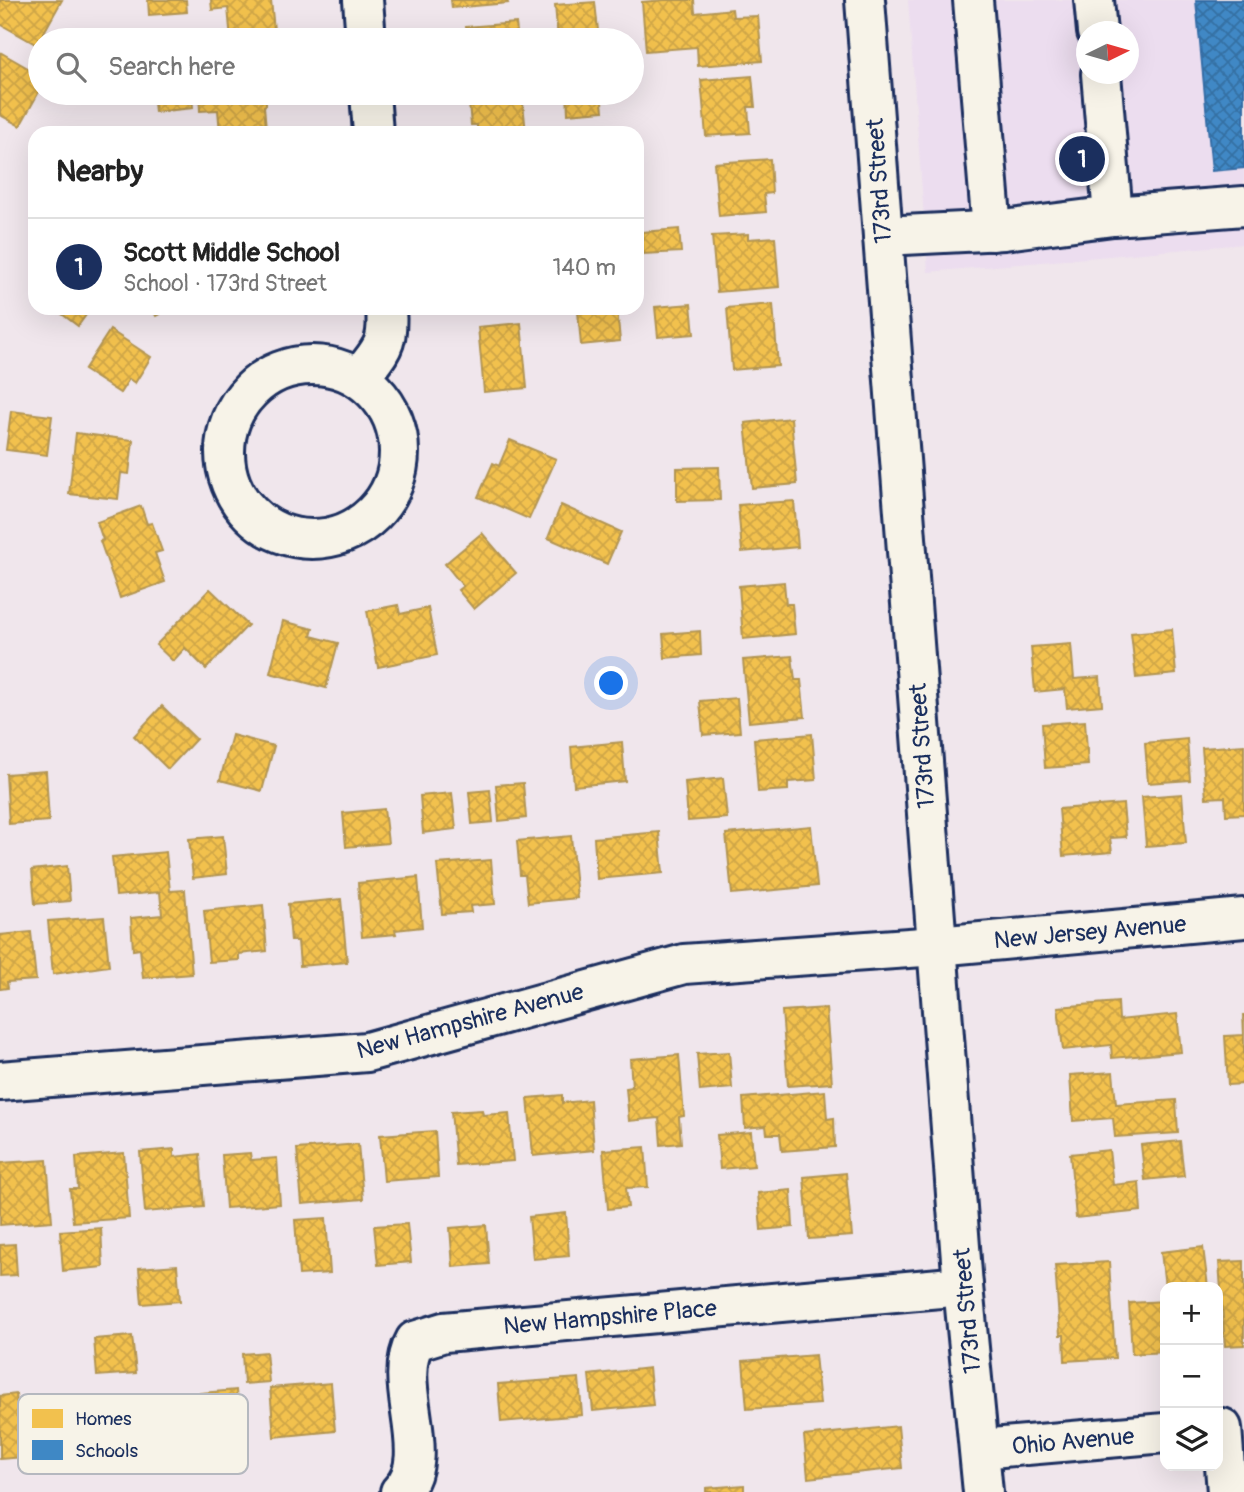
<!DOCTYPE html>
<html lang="en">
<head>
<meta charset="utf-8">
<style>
	:root { --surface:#fff; --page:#f2f2f2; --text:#222; --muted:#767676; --line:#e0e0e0; --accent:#1b2f5e }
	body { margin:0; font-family:Pangolin,sans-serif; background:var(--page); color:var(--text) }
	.controls { position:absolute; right:21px; bottom:21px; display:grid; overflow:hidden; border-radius:14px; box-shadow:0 7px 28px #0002 }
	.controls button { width:63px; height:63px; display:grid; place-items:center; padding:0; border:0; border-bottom:2px solid var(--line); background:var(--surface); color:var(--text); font:35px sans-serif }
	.compass { position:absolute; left:1076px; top:21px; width:63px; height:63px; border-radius:50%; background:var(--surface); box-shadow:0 7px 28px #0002; rotate:85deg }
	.you { position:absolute; left:612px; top:684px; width:24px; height:24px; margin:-18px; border:5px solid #fff; border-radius:50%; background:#1a73e8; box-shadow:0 0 0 10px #1a73e833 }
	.badge { display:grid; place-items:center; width:46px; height:46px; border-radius:50%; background:var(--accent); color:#fff; font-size:23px; font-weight:700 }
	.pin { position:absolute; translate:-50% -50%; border:4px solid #fff; box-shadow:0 2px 7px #0006 }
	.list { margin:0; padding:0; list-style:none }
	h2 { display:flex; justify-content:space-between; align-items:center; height:91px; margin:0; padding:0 28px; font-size:30px }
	h2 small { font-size:23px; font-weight:400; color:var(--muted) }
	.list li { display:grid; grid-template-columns:46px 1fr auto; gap:21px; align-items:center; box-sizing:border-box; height:98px; padding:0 28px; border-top:2px solid var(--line) }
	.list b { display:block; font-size:26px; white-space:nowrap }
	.list p { margin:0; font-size:23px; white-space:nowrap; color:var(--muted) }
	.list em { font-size:23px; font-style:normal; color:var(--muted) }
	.icon { flex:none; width:38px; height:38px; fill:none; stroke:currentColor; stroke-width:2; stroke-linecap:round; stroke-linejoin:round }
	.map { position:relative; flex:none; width:1244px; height:1492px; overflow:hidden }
	.search { position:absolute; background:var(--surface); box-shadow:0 7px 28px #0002; left:28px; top:28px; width:616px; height:77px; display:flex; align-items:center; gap:18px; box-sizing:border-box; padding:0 24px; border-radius:38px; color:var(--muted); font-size:26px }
	.panel { position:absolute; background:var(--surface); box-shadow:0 7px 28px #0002; left:28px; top:126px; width:616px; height:189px; border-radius:21px }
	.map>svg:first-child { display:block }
	.built { fill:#ecddef; fill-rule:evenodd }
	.homes { fill:url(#homes-cross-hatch); stroke:#b29553; stroke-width:2 }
	.schools { fill:url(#schools-cross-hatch); stroke:#346da6; stroke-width:2 }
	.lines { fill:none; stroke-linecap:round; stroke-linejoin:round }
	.minor-casing { stroke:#1b2f5e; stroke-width:44 }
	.minor { stroke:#f7f3e8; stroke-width:38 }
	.labels { text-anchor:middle; stroke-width:7; stroke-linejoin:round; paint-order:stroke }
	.street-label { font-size:24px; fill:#1b2f5e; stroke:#f7f3e8 }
	.key { fill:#f7f3e8; stroke:#b5b8bf; stroke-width:2 }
	.key-label { font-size:19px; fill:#1b2f5e }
</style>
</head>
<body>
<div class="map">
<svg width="1244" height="1492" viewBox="0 0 1244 1492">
	<defs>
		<pattern id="homes-cross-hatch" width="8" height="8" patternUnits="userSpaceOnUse" patternTransform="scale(1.75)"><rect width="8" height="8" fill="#f2c14e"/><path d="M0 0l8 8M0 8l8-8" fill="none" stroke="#cfa646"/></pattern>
		<pattern id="schools-cross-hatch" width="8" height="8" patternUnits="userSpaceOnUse" patternTransform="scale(1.75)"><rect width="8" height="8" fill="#3f88c5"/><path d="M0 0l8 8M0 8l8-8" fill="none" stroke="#3470a3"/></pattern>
	</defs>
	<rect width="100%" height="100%" fill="#f0e6ec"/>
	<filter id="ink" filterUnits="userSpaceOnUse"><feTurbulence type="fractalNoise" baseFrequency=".0143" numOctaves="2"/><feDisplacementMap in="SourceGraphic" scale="14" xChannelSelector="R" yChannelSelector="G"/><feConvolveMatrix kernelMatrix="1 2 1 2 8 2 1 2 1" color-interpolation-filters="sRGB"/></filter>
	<g filter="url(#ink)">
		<path class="built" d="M908 0H1244V244L928 272ZM1086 32H1128V74H1086Z"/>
		<g class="homes">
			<polygon points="0,0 62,0 37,45 0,24"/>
			<polygon points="148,0 186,0 187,12 149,15"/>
			<polygon points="211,0 271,0 275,40 231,40 228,8 212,10"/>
			<polygon points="451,0 507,0 508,3 452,8"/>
			<polygon points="664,0 694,0 695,13 732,9 733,17 758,16 762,61 698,66 697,47 646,51 642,2"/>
			<polygon points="595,2 599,40 558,40 555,5"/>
			<polygon points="516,23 518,40 468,40 466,27"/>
			<polygon points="0,52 40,75 40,90 20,126 0,115"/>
			<polygon points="752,76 755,107 748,107 750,133 706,136 701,80"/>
			<polygon points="153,93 192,93 193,108 155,112"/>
			<polygon points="199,93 272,93 272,100 266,101 266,105 264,106 266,128 220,133 218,110 200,111"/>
			<polygon points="468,93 522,93 526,133 477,133 477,125 471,125"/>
			<polygon points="567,93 601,93 603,111 568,114"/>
			<polygon points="770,159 772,193 764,194 766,212 719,216 714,163"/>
			<polygon points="679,229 681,252 643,254 642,232"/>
			<polygon points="748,234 748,239 775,237 779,287 717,292 712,236"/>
			<polygon points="691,304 694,334 658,337 655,307"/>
			<polygon points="773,304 778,366 732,370 727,308"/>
			<polygon points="54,308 91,308 78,326"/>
			<polygon points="152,308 171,308 156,316"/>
			<polygon points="617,308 620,341 581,345 578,312"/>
			<polygon points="521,323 527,388 484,392 478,327"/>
			<polygon points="110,330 151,357 135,383 129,379 120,393 84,370"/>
			<polygon points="11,411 52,416 47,455 6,450"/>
			<polygon points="791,418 797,484 752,488 745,423"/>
			<polygon points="76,433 133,440 129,474 121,473 118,499 69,494"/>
			<polygon points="510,440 556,459 529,519 478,497 493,463 499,466"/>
			<polygon points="719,467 720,500 677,501 677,468"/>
			<polygon points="794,501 798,547 742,552 738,505"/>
			<polygon points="561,505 621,532 607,564 548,538"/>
			<polygon points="141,506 147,524 152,523 162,551 155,553 165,582 120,598 100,541 103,540 97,522"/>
			<polygon points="482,533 516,573 474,609 458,590 463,586 445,564"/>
			<polygon points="784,582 786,604 792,604 795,634 743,639 739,586"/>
			<polygon points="210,589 248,625 206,669 185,648 173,661 156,645"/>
			<polygon points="398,605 400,614 428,608 437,655 378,667 367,611"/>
			<polygon points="283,621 313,629 311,636 338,643 326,688 270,673"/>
			<polygon points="1172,629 1176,674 1136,678 1131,633"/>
			<polygon points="700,631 701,655 665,658 663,634"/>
			<polygon points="1071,644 1074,679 1100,677 1102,705 1067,708 1065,689 1035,692 1031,647"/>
			<polygon points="792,656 795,680 801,680 805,717 749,722 743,660"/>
			<polygon points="737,698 740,732 703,735 700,701"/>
			<polygon points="162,706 196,739 168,769 134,736"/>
			<polygon points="1085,721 1088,765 1045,768 1042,724"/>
			<polygon points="812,734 816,780 788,782 788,790 758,792 754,739"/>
			<polygon points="232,735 274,746 262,791 220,780"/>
			<polygon points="1187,739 1190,780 1148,783 1145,743"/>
			<polygon points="622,742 625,781 574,786 571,747"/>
			<polygon points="1244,745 1244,814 1226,815 1225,797 1206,798 1202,748"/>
			<polygon points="46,771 49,821 9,824 6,774"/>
			<polygon points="723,778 727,818 688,821 685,782"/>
			<polygon points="523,783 526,818 499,821 496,785"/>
			<polygon points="490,790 493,822 472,824 469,792"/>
			<polygon points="452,793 456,829 423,833 420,796"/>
			<polygon points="1182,794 1186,843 1146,846 1142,797"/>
			<polygon points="1123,804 1126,837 1110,838 1112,852 1063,856 1059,809"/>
			<polygon points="384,809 388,843 346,847 343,813"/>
			<polygon points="811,826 817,886 732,894 726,834"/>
			<polygon points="659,832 663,873 597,879 594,838"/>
			<polygon points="223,836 227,874 193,878 189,839"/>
			<polygon points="571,836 577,898 528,903 525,875 520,875 517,841"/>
			<polygon points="166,852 170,891 185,890 192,974 143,978 140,949 133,950 131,918 162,915 160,892 116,896 112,857"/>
			<polygon points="491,860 495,904 470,906 471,912 442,914 437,864"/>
			<polygon points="67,866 70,901 35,904 32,870"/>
			<polygon points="418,877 422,927 395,930 396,934 362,937 358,883"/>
			<polygon points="341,899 347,962 300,966 298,941 291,941 288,904"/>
			<polygon points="263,905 267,951 239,954 239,960 209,962 204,911"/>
			<polygon points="104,917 109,966 53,974 48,921"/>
			<polygon points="31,932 36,980 7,982 8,988 0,989 0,935"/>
			<polygon points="1118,1002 1119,1020 1177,1014 1181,1052 1112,1058 1111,1045 1063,1050 1058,1007"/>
			<polygon points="826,1008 832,1083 788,1086 782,1011"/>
			<polygon points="1243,1015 1244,1015 1244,1084 1228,1085 1225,1036 1244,1035"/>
			<polygon points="729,1052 732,1088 700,1091 697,1054"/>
			<polygon points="679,1055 684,1116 679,1117 681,1143 661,1145 659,1118 629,1121 626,1088 632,1087 630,1059"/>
			<polygon points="1113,1072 1116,1104 1176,1100 1178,1133 1115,1137 1113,1118 1073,1121 1070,1075"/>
			<polygon points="825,1091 827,1119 834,1118 835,1147 782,1151 780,1134 767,1134 766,1126 745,1128 743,1098"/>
			<polygon points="562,1095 562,1103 590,1100 594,1150 533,1156 528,1098"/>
			<polygon points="482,1110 483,1115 509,1113 513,1161 456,1165 451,1112"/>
			<polygon points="435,1131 438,1177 384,1181 380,1135"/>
			<polygon points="751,1132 754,1166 720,1169 717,1135"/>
			<polygon points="1180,1141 1184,1176 1145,1180 1141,1145"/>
			<polygon points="358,1144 363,1199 302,1204 297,1149"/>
			<polygon points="645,1147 648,1187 626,1188 628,1207 608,1209 603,1150"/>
			<polygon points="174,1149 174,1157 200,1154 204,1207 145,1212 140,1152"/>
			<polygon points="1109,1150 1113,1185 1139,1182 1141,1211 1076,1218 1070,1154"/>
			<polygon points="124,1153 129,1218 73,1222 70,1189 78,1189 76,1157"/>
			<polygon points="250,1153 251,1160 277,1158 280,1204 226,1208 222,1155"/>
			<polygon points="47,1160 52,1221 0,1225 0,1163"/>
			<polygon points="846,1173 852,1236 809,1239 804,1177"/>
			<polygon points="791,1190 793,1227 761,1230 758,1193"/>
			<polygon points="566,1213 569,1256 533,1259 529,1217"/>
			<polygon points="326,1218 330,1273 299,1275 295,1220"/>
			<polygon points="407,1224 411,1262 378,1265 374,1226"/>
			<polygon points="486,1225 489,1264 453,1267 450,1228"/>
			<polygon points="101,1228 103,1267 63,1271 60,1231"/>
			<polygon points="15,1244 17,1275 0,1276 0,1245"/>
			<polygon points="1203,1247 1208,1287 1165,1287 1161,1252"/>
			<polygon points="1244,1261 1244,1345 1225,1346 1219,1262"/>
			<polygon points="1109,1262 1115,1358 1065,1361 1064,1335 1060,1335 1055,1265"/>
			<polygon points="177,1265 180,1301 142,1304 139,1268"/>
			<polygon points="1165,1301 1165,1352 1132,1354 1129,1303"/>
			<polygon points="132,1336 136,1373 97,1376 94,1339"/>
			<polygon points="266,1352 269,1382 244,1384 242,1354"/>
			<polygon points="815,1355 820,1404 747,1409 743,1361"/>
			<polygon points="649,1368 653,1405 593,1411 589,1375"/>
			<polygon points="579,1378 582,1415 501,1422 498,1384"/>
			<polygon points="331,1383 335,1431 274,1437 270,1388"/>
			<polygon points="236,1390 240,1440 157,1447 153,1397"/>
			<polygon points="16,1394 19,1419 34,1418 37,1456 0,1459 0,1396"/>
			<polygon points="898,1426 902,1468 808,1478 804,1436"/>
			<polygon points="744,1485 744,1492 706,1492 706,1488"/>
		</g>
		<polygon class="schools" points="1196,0 1244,0 1244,168 1212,171"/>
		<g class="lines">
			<g class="minor-casing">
				<g id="minor">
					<polyline points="363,0 366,40"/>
					<polyline points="865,0 963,1286 983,1492"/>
					<polyline points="973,0 992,231"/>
					<polyline points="1094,0 1097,32"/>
					<polyline points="370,93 373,133"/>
					<polyline points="1113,216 1244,206"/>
					<polyline points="883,236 1004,230 1113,216 1101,74"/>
					<circle cx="312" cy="452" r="87"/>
					<path d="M360 378C381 348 389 347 386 308"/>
					<polyline points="0,1081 367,1052 684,964 937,946 1244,918"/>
					<polyline points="1222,1428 1227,1492"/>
					<polyline points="980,1449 1165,1433"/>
					<path d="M400 1492C437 1457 390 1384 415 1341L444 1332 963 1286"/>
				</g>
			</g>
			<use href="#minor" class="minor"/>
		</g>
	</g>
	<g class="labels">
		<g class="street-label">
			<text transform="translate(879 181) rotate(-94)" y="8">173rd Street</text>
			<text transform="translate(922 746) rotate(-94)" y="8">173rd Street</text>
			<text transform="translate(1090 932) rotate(-5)" y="8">New Jersey Avenue</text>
			<text transform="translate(470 1021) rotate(-15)" y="8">New Hampshire Avenue</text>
			<text transform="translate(967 1311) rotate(-95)" y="8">173rd Street</text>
			<text transform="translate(610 1317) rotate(-5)" y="8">New Hampshire Place</text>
			<text transform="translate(1073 1441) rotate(-5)" y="8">Ohio Avenue</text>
		</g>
	</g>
	<rect x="18" y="1394" width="230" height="80" rx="10" class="key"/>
	<rect x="32" y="1409" width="31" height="19" fill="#f2c14e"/>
	<rect x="32" y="1440" width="31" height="20" fill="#3f88c5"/>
	<g class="key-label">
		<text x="75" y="1425">Homes</text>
		<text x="75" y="1457">Schools</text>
	</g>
</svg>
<div class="controls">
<button>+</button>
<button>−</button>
<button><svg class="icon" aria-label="layers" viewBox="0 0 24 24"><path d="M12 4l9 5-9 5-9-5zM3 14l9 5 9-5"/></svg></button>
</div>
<svg class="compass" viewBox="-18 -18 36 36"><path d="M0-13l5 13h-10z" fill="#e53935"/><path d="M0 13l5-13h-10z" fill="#767676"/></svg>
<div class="you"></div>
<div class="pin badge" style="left:1082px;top:159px">1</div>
<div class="search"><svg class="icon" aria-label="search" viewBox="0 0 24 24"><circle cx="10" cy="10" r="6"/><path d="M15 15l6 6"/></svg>Search here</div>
<section class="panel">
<h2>Nearby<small></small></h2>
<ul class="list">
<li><span class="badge">1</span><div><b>Scott Middle School</b><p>School · 173rd Street</p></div><em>140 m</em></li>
</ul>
</section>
</div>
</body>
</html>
